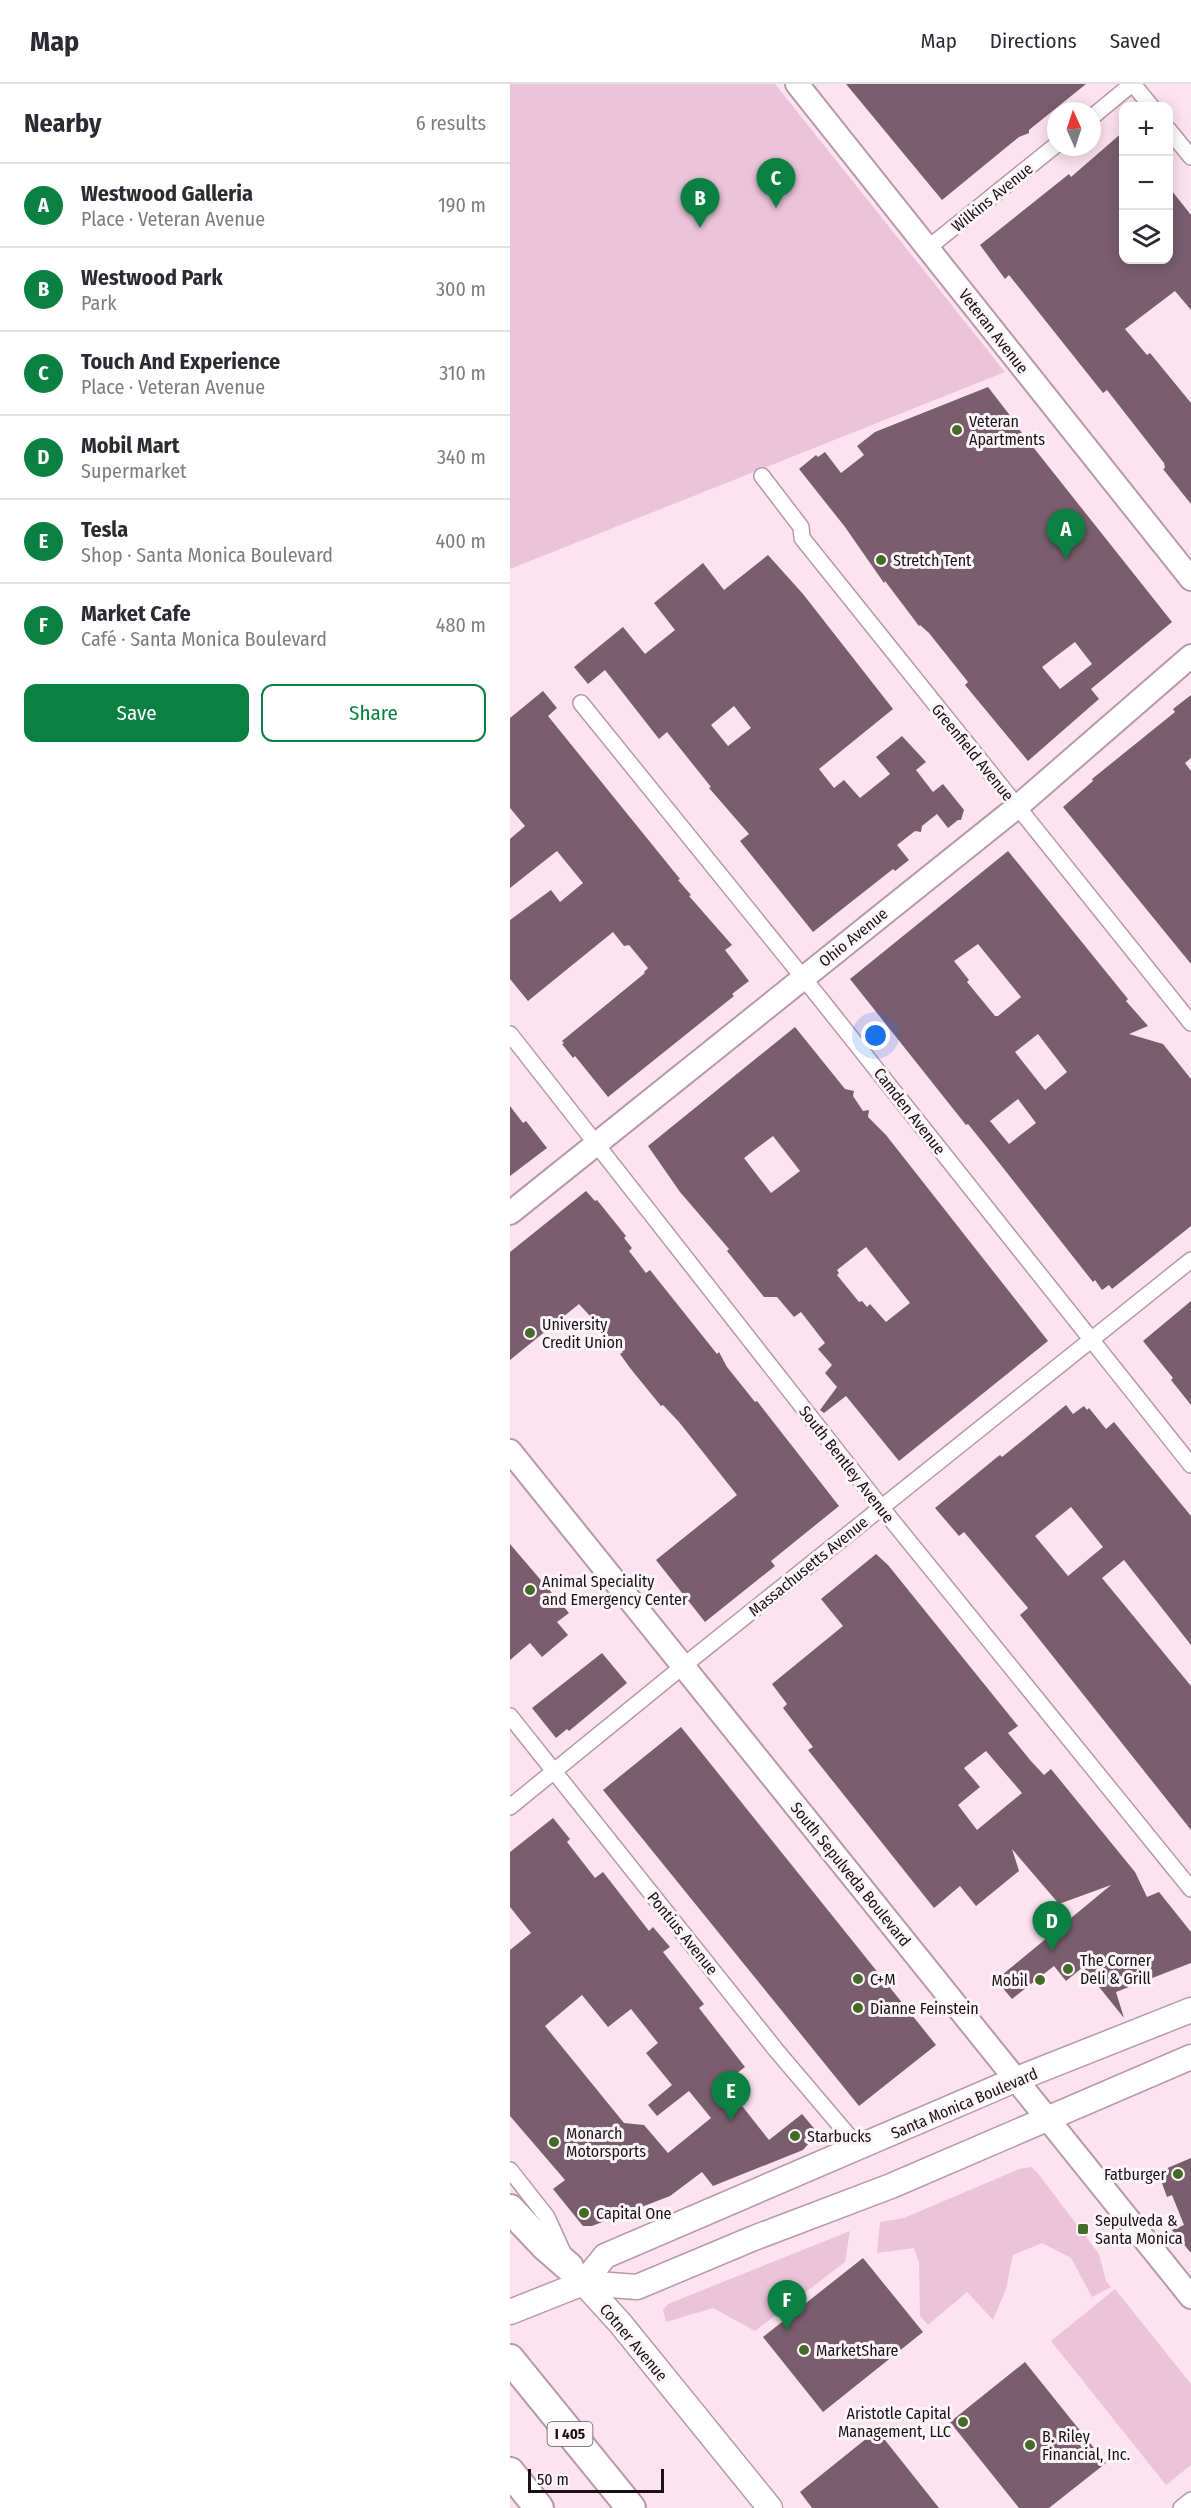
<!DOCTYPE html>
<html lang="en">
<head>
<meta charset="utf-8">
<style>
	:root { --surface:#fff; --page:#f7f7f7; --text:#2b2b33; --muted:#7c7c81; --line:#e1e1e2; --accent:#0b8043 }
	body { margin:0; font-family:"Fira Sans Condensed",sans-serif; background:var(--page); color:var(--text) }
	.controls { position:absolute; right:18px; top:18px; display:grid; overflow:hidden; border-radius:12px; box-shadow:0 3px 15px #0003 }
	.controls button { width:54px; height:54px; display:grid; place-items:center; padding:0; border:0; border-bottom:2px solid var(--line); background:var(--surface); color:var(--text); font:30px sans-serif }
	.compass { position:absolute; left:537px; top:18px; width:54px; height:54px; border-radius:50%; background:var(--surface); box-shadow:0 3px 15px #0003; rotate:357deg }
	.scale { position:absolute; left:18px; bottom:15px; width:136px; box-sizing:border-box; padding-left:6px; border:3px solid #1c1117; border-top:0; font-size:16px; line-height:21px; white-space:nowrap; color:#1c1117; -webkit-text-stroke:4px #fdf6f9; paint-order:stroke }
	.you { position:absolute; left:366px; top:952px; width:21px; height:21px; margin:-15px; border:4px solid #fff; border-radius:50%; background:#1a73e8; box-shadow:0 0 0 9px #1a73e833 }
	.badge { display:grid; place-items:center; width:39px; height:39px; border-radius:50%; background:var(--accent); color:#fff; font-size:20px; font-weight:700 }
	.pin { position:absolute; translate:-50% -50px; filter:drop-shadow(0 2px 3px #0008) }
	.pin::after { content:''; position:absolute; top:32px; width:21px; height:18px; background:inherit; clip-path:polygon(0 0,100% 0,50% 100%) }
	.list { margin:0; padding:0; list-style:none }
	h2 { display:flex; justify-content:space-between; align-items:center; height:78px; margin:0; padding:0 24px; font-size:26px }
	h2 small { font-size:20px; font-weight:400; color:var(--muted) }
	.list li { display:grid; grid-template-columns:39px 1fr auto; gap:18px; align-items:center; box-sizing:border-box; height:84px; padding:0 24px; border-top:2px solid var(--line) }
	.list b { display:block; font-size:22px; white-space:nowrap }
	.list p { margin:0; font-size:20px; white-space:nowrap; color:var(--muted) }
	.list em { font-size:20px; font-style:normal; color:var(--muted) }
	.actions { display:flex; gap:12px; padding:18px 24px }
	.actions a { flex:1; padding:14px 0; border:2px solid var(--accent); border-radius:12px; text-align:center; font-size:21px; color:var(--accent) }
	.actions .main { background:var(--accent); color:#fff }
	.icon { flex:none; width:33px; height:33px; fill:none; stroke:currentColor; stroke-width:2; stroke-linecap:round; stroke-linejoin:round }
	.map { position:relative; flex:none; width:681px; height:2424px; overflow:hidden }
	header { display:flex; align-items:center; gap:36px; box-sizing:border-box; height:84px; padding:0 30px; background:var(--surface); border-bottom:2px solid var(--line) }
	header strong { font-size:28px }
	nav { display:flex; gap:33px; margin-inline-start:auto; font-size:21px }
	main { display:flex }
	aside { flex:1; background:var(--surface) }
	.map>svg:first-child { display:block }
	.green { fill:#ebc4d9 }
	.building { fill:#7b5e6e; fill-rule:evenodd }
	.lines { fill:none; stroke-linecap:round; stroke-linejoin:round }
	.street-casing { stroke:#b899aa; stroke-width:18 }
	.secondary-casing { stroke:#b899aa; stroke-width:26 }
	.primary-casing { stroke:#b899aa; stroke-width:27 }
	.highway-casing { stroke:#b899aa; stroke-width:32 }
	.street { stroke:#fff; stroke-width:15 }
	.secondary { stroke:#fff; stroke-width:22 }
	.primary { stroke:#fff; stroke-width:24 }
	.highway { stroke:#fff; stroke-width:28 }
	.poi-dot { fill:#426c28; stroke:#fdf6f9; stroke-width:2 }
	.labels { text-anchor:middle; stroke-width:6; stroke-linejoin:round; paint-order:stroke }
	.shield { fill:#fdf6f9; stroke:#60565b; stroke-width:1.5 }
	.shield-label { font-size:15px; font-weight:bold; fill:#1c1117 }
	.street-label { font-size:16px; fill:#1c1117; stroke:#fdf6f9 }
	.poi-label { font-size:16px; fill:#1c1117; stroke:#fdf6f9; text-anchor:start }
</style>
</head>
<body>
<header>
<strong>Map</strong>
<nav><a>Map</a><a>Directions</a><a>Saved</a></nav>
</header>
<main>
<aside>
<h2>Nearby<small>6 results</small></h2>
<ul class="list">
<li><span class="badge">A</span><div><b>Westwood Galleria</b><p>Place · Veteran Avenue</p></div><em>190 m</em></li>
<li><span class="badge">B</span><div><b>Westwood Park</b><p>Park</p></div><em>300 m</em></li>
<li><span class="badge">C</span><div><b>Touch And Experience</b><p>Place · Veteran Avenue</p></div><em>310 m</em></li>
<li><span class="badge">D</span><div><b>Mobil Mart</b><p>Supermarket</p></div><em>340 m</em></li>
<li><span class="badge">E</span><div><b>Tesla</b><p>Shop · Santa Monica Boulevard</p></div><em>400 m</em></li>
<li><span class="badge">F</span><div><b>Market Cafe</b><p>Café · Santa Monica Boulevard</p></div><em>480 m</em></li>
</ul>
<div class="actions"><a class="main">Save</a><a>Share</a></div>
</aside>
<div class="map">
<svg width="681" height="2424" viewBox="0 0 681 2424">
	<rect width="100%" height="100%" fill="#fde2f0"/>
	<g class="green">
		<polygon points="0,0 265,0 495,288 0,485"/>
		<polygon points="521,2083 527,2088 589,2170 596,2197 601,2203 582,2213 561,2174 532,2159 503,2171 496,2205 483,2236 457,2208 418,2241 410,2232 409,2179 404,2164 367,2169 370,2138 394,2134 509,2085"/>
		<polygon points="340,2147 335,2178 245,2247 203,2224 156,2238 153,2226 158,2220"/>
		<polygon points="605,2205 681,2300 681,2381 656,2401 541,2257"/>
	</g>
	<g class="building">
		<polygon points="336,0 576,0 519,46 519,49 509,53 432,116"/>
		<polygon points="614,47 614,176 658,176 658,102 681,131 681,226 665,207 615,245 637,271 640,269 681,319 681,420 653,385 655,384 654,379 597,306 593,309 499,191 495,195 470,161 559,90 561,93"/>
		<path d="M478 303 505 338 504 339 662 538 581 605 589 615 518 677 455 601 458 598 419 549 410 541 409 542 375 497 374 499 335 443 289 385 306 371 308 373 315 368 331 389 354 371 347 362 365 348ZM565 558 582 580 550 605 532 583Z"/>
		<path d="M258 471 293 510 383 625 309 685 324 704 334 696 350 714 380 690 366 673 392 652 416 678 406 686 423 708 433 700 454 726 451 736H448L438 744 427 730 412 742 411 748 405 747 387 761 399 776 385 787 383 785 303 848 230 757 239 750 199 704 201 703 157 648 149 655 95 586 78 600 64 583 113 543 135 570 165 546 144 519 193 479 214 506ZM224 622 241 644 218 662 201 641Z"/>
		<polygon points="33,607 47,624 38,632 170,795 168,796 181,811 179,812 222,861 215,866 239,897 222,910 224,912 98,1013 65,972 63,974 52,960 54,959 52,957 135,889 134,888 138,884 119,861 114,862 103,848 18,917 0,895 0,836 41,806 50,818 73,799 47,767 0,804 0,755 15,742 0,724 0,634"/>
		<polygon points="681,611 681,674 675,679 681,687 681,880 553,723 583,697 582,695 665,628 663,625"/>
		<path d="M498 767 618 915 616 917 638 942 619 950 653 960 681 995V1142L602 1205 599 1201 592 1206 585 1196 583 1198 479 1066 458 1040 456 1041 340 895ZM468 860 511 913 488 932H485L457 898 459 896 444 877ZM528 950 557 988 535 1006 505 968ZM508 1015 526 1039 499 1060 480 1037Z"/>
		<path d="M285 943 335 1005 344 1007 343 1012 353 1027 359 1026 358 1033 376 1051 538 1257 389 1377 336 1312 314 1329 310 1326 327 1303 315 1289 322 1281 308 1265 315 1259 291 1228 284 1233 267 1213H254L217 1167 219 1165 170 1108 138 1062ZM263 1052 290 1087 261 1109 234 1074ZM356 1163 400 1219 376 1238 360 1220 357 1223 352 1217 349 1218 327 1191 329 1189 327 1186Z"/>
		<polygon points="0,1022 13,1039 16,1037 37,1064 0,1092"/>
		<polygon points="76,1107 85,1117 87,1116 116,1152 114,1154 122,1164 119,1167 136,1189 140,1186 207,1270 209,1268 217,1283 245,1318 247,1317 329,1422 261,1477 265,1482 195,1538 146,1476 227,1411 169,1338 153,1321 151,1322 120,1284 110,1270 113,1268 69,1220 0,1276 0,1168"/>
		<polygon points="681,1217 681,1321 661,1296 663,1294 633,1257"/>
		<path d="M556 1321 563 1330 574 1322 577 1326 579 1324 596 1345 604 1338 681 1432V1561L614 1476 592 1494 681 1602V1746L510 1531 518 1524 454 1448 449 1452 425 1424 486 1374 490 1371 492 1373ZM561 1423 593 1463 558 1492 525 1452Z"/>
		<polygon points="0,1460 59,1529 47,1538 58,1551 32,1573 20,1559 0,1576"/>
		<path d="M366 1470 378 1481 508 1642 498 1649 520 1676 534 1691 541 1685 625 1788 637 1813 649 1808 681 1848V1879L606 1908 614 1934 573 1883 556 1897 544 1882 502 1915 486 1896 601 1801 549 1820 502 1765 509 1787 466 1822 450 1802 424 1824 298 1666 303 1663 273 1624 277 1620 262 1600 333 1542 311 1515ZM476 1667 512 1709 467 1746 448 1721 470 1703 454 1684Z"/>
		<polygon points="92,1569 117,1599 59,1647 57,1645 46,1654 22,1624"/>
		<polygon points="171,1643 426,1961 349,2022 93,1706"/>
		<path d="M43 1734 60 1755 57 1758 85 1794 93 1788 139 1847 143 1843 160 1863 153 1868 194 1920 189 1924 235 1983 214 1999 259 2056 292 2030 308 2049 293 2066 203 2102 192 2088 160 2112 82 2142H73L43 2105 55 2096 0 2032V1866L21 1849 0 1823V1768ZM72 1911 98 1943 121 1925 148 1959 136 1969 162 2001 138 2021 147 2032 179 2007 201 2034 158 2069 134 2041 114 2039 35 1942Z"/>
		<polygon points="681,2074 681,2169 662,2146 674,2141 662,2111 657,2113 648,2088"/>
		<polygon points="353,2174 413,2248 313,2328 253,2253"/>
		<polygon points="515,2278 596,2379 539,2424 509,2424 440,2338"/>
		<polygon points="367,2346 429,2424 302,2424 290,2408"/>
	</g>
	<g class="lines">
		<g class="street-casing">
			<g id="street">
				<polyline points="623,0 641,22"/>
				<polyline points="582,33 622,0"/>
				<polyline points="658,45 681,73"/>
				<polyline points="418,164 546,61"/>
				<polyline points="252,392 291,443 292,454 681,939"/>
				<polyline points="71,619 312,917 681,1381"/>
				<polyline points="0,950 371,1423 681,1805"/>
				<polyline points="0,1632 266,1966 350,2065"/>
				<polyline points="0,1723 172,1583 681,1176"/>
				<polyline points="0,2086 37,2133 56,2175"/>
				<polyline points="671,2424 681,2416"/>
			</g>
		</g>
		<g class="secondary-casing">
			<g id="secondary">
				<polyline points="287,0 681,495"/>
				<polyline points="0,1129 507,723 681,572"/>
				<path d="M0 1367C226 1650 455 1930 681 2213"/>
			</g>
		</g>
		<g class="primary-casing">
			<g id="primary">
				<polyline points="68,2193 110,2239 260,2424"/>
				<polyline points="73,2199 95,2172 507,1995 681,1926"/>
				<polyline points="0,2228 73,2199 127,2203 244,2154 381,2102 681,1973"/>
			</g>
		</g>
		<g class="highway-casing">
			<g id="highway">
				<polyline points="0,2125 35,2162 59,2183"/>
				<polyline points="0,2275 121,2424"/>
				<polyline points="0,2388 29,2424"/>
			</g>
		</g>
		<use href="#street" class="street"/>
		<use href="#secondary" class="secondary"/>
		<use href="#primary" class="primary"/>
		<use href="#highway" class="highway"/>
	</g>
	<g class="poi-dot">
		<circle cx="447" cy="346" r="6"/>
		<circle cx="371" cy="476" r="6"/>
		<circle cx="20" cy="1249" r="6"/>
		<circle cx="20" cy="1506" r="6"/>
		<circle cx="558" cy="1885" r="6"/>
		<circle cx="348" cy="1895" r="6"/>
		<circle cx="530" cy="1896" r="6"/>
		<circle cx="348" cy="1924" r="6"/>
		<circle cx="285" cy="2052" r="6"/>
		<circle cx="44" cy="2058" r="6"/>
		<circle cx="668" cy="2090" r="6"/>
		<circle cx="74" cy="2129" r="6"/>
		<rect x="567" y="2139" width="12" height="12" rx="3"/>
		<circle cx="294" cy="2266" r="6"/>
		<circle cx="453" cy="2338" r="6"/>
		<circle cx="520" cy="2361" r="6"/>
	</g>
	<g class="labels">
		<rect class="shield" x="37.5" y="2338" width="45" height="24" rx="4.5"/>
		<g class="shield-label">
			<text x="60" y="2355">I 405</text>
		</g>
		<g class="street-label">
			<text transform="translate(482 113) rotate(-39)" y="6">Wilkins Avenue</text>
			<text transform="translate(484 247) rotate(52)" y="6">Veteran Avenue</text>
			<text transform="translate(463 668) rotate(51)" y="6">Greenfield Avenue</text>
			<text transform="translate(343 853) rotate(-39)" y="6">Ohio Avenue</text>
			<text transform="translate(400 1027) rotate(52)" y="6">Camden Avenue</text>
			<text transform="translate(337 1380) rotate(52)" y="6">South Bentley Avenue</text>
			<text transform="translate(298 1482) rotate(-39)" y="6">Massachusetts Avenue</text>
			<text transform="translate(341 1790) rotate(51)" y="6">South Sepulveda Boulevard</text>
			<text transform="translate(173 1849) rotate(51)" y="6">Pontius Avenue</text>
			<text transform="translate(454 2019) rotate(-23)" y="6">Santa Monica Boulevard</text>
			<text transform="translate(124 2258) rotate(50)" y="6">Cotner Avenue</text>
		</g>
		<g class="poi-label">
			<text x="459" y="343">Veteran<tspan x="459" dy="18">Apartments</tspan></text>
			<text x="383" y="482">Stretch Tent</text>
			<text x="32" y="1246">University<tspan x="32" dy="18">Credit Union</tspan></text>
			<text x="32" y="1503">Animal Speciality<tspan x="32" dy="18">and Emergency Center</tspan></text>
			<text x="570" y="1882">The Corner<tspan x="570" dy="18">Deli &amp; Grill</tspan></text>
			<text x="360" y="1901">C+M</text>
			<text x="518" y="1902" text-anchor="end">Mobil</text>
			<text x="360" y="1930">Dianne Feinstein</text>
			<text x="56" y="2055">Monarch<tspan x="56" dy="18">Motorsports</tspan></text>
			<text x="297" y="2058">Starbucks</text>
			<text x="656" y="2096" text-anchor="end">Fatburger</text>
			<text x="86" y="2135">Capital One</text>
			<text x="585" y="2142">Sepulveda &amp;<tspan x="585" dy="18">Santa Monica</tspan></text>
			<text x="306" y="2272">MarketShare</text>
			<text x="441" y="2335" text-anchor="end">Aristotle Capital<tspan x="441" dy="18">Management, LLC</tspan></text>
			<text x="532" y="2358">B. Riley<tspan x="532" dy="18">Financial, Inc.</tspan></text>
		</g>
	</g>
</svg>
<div class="controls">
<button>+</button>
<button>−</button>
<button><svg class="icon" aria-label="layers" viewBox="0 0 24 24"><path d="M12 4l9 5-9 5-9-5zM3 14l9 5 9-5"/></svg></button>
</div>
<svg class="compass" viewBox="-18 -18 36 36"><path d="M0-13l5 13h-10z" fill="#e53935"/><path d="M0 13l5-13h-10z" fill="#7c7c81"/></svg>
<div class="scale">50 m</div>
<div class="you"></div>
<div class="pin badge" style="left:556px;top:475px">A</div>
<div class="pin badge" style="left:190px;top:144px">B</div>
<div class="pin badge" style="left:266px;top:124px">C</div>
<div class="pin badge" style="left:542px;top:1867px">D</div>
<div class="pin badge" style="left:221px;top:2037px">E</div>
<div class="pin badge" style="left:277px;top:2246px">F</div>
</div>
</main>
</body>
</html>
